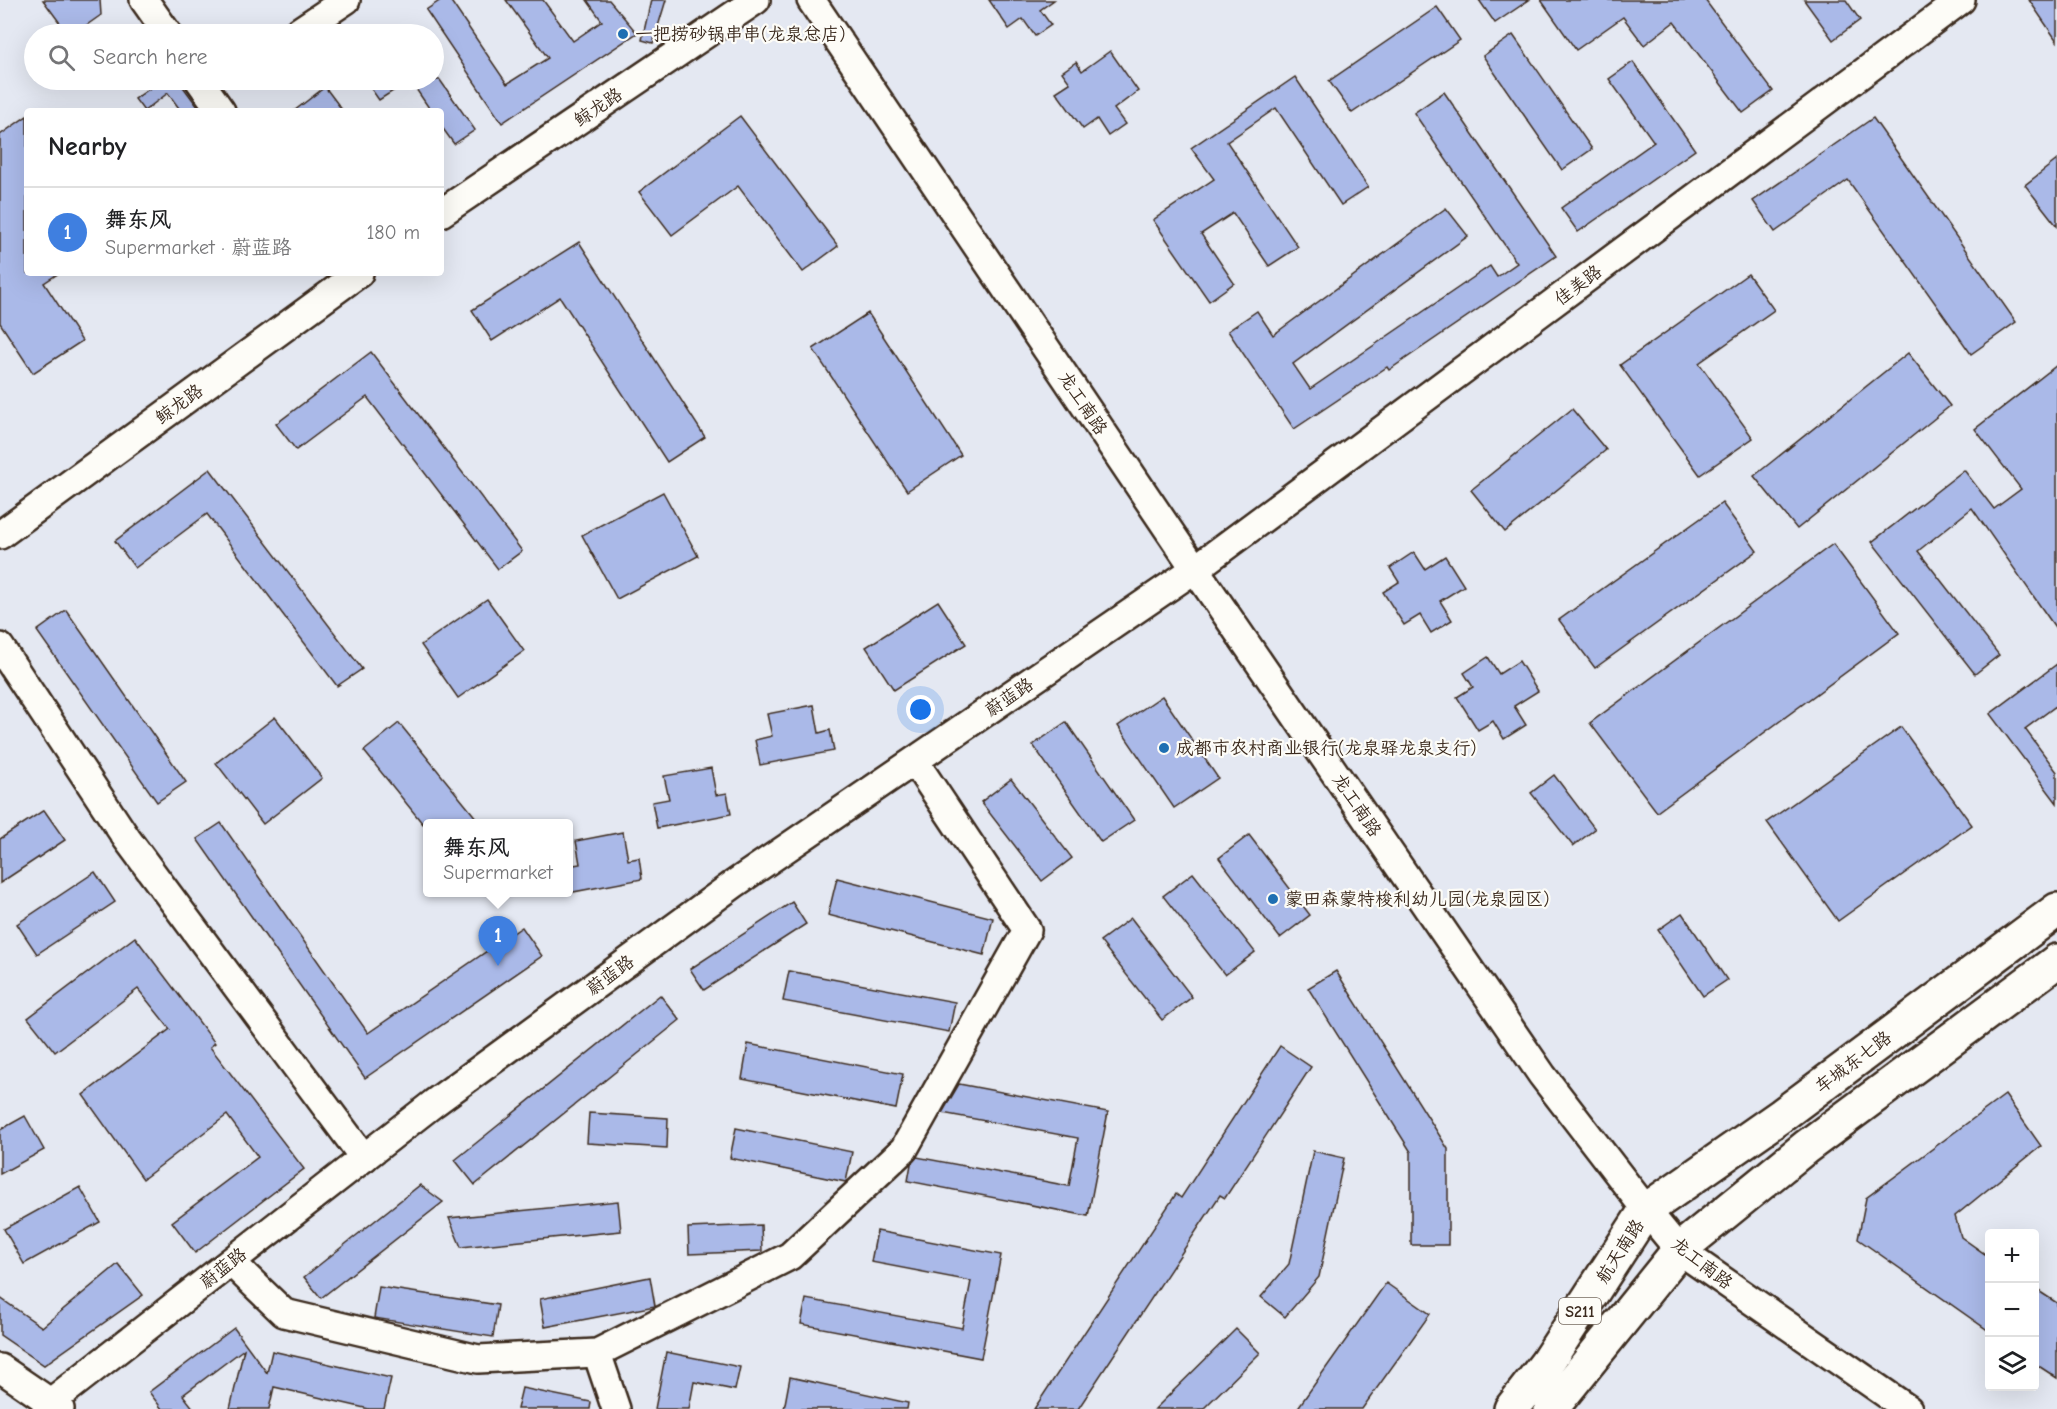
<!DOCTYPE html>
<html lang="en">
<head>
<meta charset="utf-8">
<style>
	:root { --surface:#fff; --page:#f2f2f2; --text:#202124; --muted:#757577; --line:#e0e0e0; --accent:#1f6fb2 }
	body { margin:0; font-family:"Comic Neue","LXGW WenKai TC",sans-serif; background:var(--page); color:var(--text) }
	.controls { position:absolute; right:18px; bottom:18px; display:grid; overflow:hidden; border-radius:6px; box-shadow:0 6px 24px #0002 }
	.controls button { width:54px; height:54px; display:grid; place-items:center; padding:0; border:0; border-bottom:2px solid var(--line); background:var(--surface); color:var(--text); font:30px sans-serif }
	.you { position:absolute; left:921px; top:710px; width:21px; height:21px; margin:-15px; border:4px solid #fff; border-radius:50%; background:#1a73e8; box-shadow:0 0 0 9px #1a73e833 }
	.badge { display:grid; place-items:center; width:39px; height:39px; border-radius:50%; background:var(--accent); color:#fff; font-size:20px; font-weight:700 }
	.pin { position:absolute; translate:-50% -50px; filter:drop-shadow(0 2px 3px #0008) }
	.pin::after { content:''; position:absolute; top:32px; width:21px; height:18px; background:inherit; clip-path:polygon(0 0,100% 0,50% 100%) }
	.popup { position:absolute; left:423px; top:819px; width:150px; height:78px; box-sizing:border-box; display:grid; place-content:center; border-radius:6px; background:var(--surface); filter:drop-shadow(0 2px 4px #0005); font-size:20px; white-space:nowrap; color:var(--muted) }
	.popup b { font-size:22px; color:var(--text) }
	.popup::after { content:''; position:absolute; left:50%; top:100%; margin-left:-12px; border:12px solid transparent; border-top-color:var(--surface) }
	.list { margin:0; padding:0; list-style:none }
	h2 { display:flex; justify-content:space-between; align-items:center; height:78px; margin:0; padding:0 24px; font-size:26px }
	h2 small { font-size:20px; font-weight:400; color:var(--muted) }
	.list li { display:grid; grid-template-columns:39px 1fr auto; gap:18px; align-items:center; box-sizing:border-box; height:90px; padding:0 24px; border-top:2px solid var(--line) }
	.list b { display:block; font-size:22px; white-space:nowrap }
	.list p { margin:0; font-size:20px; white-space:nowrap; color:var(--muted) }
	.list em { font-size:20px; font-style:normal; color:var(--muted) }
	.icon { flex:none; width:33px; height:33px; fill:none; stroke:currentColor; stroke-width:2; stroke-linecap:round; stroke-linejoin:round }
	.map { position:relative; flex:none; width:2057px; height:1409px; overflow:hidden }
	.search { position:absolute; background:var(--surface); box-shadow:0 6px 24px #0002; left:24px; top:24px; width:420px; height:66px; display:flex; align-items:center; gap:15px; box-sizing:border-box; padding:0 21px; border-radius:33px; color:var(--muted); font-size:22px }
	.panel { position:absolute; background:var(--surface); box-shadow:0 6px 24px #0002; left:24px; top:108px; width:420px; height:168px; border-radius:6px }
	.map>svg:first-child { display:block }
	.building { fill:#aab9e8; stroke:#3b2a1e; stroke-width:1.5 }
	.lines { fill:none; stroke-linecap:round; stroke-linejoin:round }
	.minor-casing { stroke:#3b2a1e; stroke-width:32 }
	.major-casing { stroke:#3b2a1e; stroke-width:38 }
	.minor { stroke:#fdfcf7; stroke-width:27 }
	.major { stroke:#fdfcf7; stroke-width:33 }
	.poi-dot { fill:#1f6fb2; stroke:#fdfcf7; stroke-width:2 }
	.labels { text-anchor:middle; stroke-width:4.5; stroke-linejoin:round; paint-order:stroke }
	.shield { fill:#fdfcf7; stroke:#75695f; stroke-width:1.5 }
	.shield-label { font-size:16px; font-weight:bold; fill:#3b2a1e }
	.poi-label { font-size:18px; fill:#3b2a1e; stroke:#fdfcf7; text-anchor:start }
	.street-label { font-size:18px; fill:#3b2a1e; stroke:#fdfcf7 }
</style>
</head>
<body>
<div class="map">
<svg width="2057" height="1409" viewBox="0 0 2057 1409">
	<rect width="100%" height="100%" fill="#e4e8f2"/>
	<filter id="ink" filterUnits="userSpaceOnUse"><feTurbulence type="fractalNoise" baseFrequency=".0167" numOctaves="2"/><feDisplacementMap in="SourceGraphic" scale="12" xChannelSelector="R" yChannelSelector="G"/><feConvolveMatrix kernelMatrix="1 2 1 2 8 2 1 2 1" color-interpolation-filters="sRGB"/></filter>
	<g filter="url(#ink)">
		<g class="building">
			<polygon points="43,0 100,0 101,15 74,34 68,34"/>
			<polygon points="441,0 450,0 507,84 548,58 506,0 543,0 573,41 602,21 587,0 609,0 637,33 502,123 426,10"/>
			<polygon points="651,0 666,0 653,43 642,40"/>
			<polygon points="989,0 1054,0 1040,10 1051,25 1035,36 1023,19 1009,29"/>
			<polygon points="1479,0 1529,0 1495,23"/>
			<polygon points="1541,0 1705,0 1773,91 1743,113 1674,22 1644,45 1623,17 1576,50"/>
			<polygon points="1804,0 1846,0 1860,20 1833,40"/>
			<polygon points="2029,0 2057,0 2057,41"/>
			<polygon points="1437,7 1460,40 1352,113 1329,81"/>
			<polygon points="1513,35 1592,149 1562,170 1483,56"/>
			<polygon points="1110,51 1138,91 1114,109 1125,124 1108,136 1097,119 1083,129 1056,92 1070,83 1062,72 1076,62 1082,71"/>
			<polygon points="1633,62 1695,150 1578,232 1561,208 1654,142 1609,79"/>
			<polygon points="1295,77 1368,187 1341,205 1276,108 1227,142 1298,247 1269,266 1233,213 1201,234 1234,283 1209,301 1153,220 1214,179 1191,148"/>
			<polygon points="158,80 184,80 181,84 201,111 181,111 168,93 144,111 135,99 160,81"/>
			<polygon points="365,80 440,80 475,130 454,144 441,126 441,111 431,111 410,80 379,100"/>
			<polygon points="325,87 343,111 294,111"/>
			<polygon points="1444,92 1556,256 1389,370 1387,367 1294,429 1228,331 1257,311 1273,335 1446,208 1468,236 1293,364 1310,389 1490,266 1497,277 1517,263 1414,113"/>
			<polygon points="27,116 27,273 59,273 44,283 82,341 33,373 0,323 0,135"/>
			<polygon points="740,116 838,246 803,272 738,186 672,235 639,192"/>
			<polygon points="1873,118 2016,322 1971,354 1848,180 1775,232 1753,201"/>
			<polygon points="2057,160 2057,226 2025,185"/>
			<polygon points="579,242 705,437 667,462 560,297 492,341 472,310"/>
			<polygon points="1748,274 1774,310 1699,363 1753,438 1700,475 1620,365"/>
			<polygon points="868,313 961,455 907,491 813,349"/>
			<polygon points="371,352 522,551 498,569 367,397 296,450 276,424"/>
			<polygon points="1908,353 1950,406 1797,529 1754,476"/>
			<polygon points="2057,365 2057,630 1972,508 1918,551 1999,655 1975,674 1872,542 1964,470 1994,509 2021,489 1975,429"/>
			<polygon points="1572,409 1606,450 1505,532 1471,490"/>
			<polygon points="210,469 362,669 337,686 207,514 135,568 115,541"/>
			<polygon points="663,492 698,556 617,599 582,535"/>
			<polygon points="1722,503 1757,551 1595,668 1559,620"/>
			<polygon points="1833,544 1899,633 1657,812 1590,723"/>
			<polygon points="1414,552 1425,569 1445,556 1464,586 1440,601 1452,620 1431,633 1420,615 1404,625 1383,592 1399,582 1390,568"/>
			<polygon points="487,599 524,651 458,698 421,645"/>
			<polygon points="938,601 966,644 894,690 866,647"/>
			<polygon points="66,610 186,782 157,802 37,631"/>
			<polygon points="1488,657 1499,674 1519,661 1538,691 1514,706 1526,725 1504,739 1493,721 1478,730 1457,697 1473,687 1464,673"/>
			<polygon points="2057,664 2057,705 2025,729 2057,772 2057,803 1990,714"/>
			<polygon points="1162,696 1218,778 1174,808 1118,726"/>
			<polygon points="814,705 819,733 830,730 834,751 760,765 755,740 772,736 767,714"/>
			<polygon points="275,717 322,778 263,824 216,763"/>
			<polygon points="1066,722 1134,820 1101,842 1033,745"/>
			<polygon points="399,723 481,824 423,824 364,751"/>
			<polygon points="1901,727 1972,825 1838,921 1767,822"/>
			<polygon points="711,768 716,795 727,793 731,814 657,828 652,802 669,799 664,776"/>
			<polygon points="1554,775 1595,829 1573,846 1531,793"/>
			<polygon points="1011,779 1072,858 1042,881 981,802"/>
			<polygon points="44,810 65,840 0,883 0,839"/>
			<polygon points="221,823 368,1033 522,927 542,956 365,1078 197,839"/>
			<polygon points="623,832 628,860 639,858 642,879 568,893 568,866 580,864 576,841"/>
			<polygon points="1249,835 1310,915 1280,938 1219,858"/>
			<polygon points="95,872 115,902 37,954 17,924"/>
			<polygon points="1193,873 1255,952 1225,975 1163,896"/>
			<polygon points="837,878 993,918 984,955 828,915"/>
			<polygon points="792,902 806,924 704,990 690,969"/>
			<polygon points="1682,913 1727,980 1703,996 1658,930"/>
			<polygon points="1131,918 1192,997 1162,1020 1100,941"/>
			<polygon points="135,937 215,1043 210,1047 304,1169 195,1253 172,1222 258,1157 227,1115 143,1179 83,1095 170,1029 138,989 55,1052 28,1018"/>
			<polygon points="789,971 955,1002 949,1032 783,1001"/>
			<polygon points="1336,971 1448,1149 1448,1245 1411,1245 1411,1152 1308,988"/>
			<polygon points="660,995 680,1020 475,1185 455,1160"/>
			<polygon points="748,1044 903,1074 896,1109 742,1079"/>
			<polygon points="1280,1046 1311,1067 1225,1198 1220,1195 1078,1409 1034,1409 1176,1194 1181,1198"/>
			<polygon points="959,1084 1108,1112 1088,1216 908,1181 911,1164 917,1157 1069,1186 1078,1138 942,1113"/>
			<polygon points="2005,1095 2041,1146 1955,1216 1961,1237 1989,1257 1989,1331 1858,1239 1866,1198"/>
			<polygon points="589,1113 668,1118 667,1148 587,1143"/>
			<polygon points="25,1116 44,1150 0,1174 0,1130"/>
			<polygon points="736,1128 852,1152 846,1182 730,1158"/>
			<polygon points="1313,1151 1344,1158 1319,1277 1285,1317 1261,1297 1289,1264"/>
			<polygon points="420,1185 443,1202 321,1298 304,1277"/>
			<polygon points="80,1187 100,1222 24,1264 4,1229"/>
			<polygon points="618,1201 621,1231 461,1247 449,1218"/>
			<polygon points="761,1225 762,1251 689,1254 688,1228"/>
			<polygon points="877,1231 1001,1255 981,1358 801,1324 806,1299 962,1328 971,1281 871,1262"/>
			<polygon points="118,1264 143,1295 44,1365 0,1335 0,1298 42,1327"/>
			<polygon points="650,1277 655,1306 545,1327 540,1299"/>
			<polygon points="1386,1283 1430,1314 1362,1409 1297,1409"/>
			<polygon points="379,1287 498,1305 493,1337 374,1318"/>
			<polygon points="2034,1288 2057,1303 2057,1378 2034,1363"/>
			<polygon points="234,1328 267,1373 272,1351 391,1378 384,1409 369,1409 274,1387 269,1409 230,1409 244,1349 183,1395 194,1409 162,1409 149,1392"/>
			<polygon points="1236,1329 1260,1353 1203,1409 1155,1409"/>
			<polygon points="666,1352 740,1367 735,1390 694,1382 689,1409 655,1409"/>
			<polygon points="790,1377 908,1403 907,1409 784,1409"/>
			<polygon points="522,1388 591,1402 590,1409 517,1409"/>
		</g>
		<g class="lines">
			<g class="minor-casing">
				<g id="minor">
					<polyline points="144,0 168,34"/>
					<polyline points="811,0 1195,569 1542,1075 1646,1210 1679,1250 1908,1409"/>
					<polyline points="295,34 346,0"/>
					<polyline points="199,80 221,111"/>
					<polyline points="441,213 756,0"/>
					<polyline points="0,535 359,273"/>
					<polyline points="0,647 127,839 364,1158"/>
					<polyline points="231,1262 284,1313 478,1359 597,1353 790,1256 904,1149 1027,930 915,762"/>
					<polyline points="597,1353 616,1409"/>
					<polyline points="0,1368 60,1409"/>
					<polyline points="46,1409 51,1402 434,1103 734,884 1195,569 1961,0"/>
				</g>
			</g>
			<g class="major-casing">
				<g id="major">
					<polyline points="1511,1409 1546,1364 1646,1210 1782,1115 2057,910"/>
					<polyline points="1551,1409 1679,1250 1806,1147 2057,961"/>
				</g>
			</g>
			<use href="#minor" class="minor"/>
			<use href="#major" class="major"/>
		</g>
	</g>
	<g class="poi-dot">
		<circle cx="623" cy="34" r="6"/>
		<circle cx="1164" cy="748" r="6"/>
		<circle cx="1273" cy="899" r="6"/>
	</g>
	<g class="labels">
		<rect class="shield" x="1559" y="1298" width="42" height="26" rx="4.5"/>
		<g class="shield-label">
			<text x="1580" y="1317">S211</text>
		</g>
		<g class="poi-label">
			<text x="635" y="40">一把捞砂锅串串(龙泉总店)</text>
			<text x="1176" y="754">成都市农村商业银行(龙泉驿龙泉支行)</text>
			<text x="1285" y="905">蒙田森蒙特梭利幼儿园(龙泉园区)</text>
		</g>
		<g class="street-label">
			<text transform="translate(598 107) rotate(-34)" y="6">鲸龙路</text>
			<text transform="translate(1578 285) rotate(-37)" y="6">佳美路</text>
			<text transform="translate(1083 403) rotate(56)" y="6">龙工南路</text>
			<text transform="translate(179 404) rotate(-36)" y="6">鲸龙路</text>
			<text transform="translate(1009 697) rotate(-34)" y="6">蔚蓝路</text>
			<text transform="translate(1357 805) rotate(56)" y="6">龙工南路</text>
			<text transform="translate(610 975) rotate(-36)" y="6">蔚蓝路</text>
			<text transform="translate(1853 1062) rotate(-37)" y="6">车城东七路</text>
			<text transform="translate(1620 1251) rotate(-57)" y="6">航天南路</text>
			<text transform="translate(1702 1263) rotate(38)" y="6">龙工南路</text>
			<text transform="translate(223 1268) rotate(-38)" y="6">蔚蓝路</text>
		</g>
	</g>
</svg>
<div class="controls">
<button>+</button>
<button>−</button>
<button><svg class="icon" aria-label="layers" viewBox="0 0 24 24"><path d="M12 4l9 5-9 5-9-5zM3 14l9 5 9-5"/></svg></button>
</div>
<div class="you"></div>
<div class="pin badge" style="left:498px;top:966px;background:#3f7fe0">1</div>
<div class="popup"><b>舞东风</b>Supermarket</div>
<div class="search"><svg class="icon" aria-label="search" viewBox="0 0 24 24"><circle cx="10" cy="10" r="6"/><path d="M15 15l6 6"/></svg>Search here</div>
<section class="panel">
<h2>Nearby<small></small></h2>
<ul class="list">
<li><span class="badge" style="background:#3f7fe0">1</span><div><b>舞东风</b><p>Supermarket · 蔚蓝路</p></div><em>180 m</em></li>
</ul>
</section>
</div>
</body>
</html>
